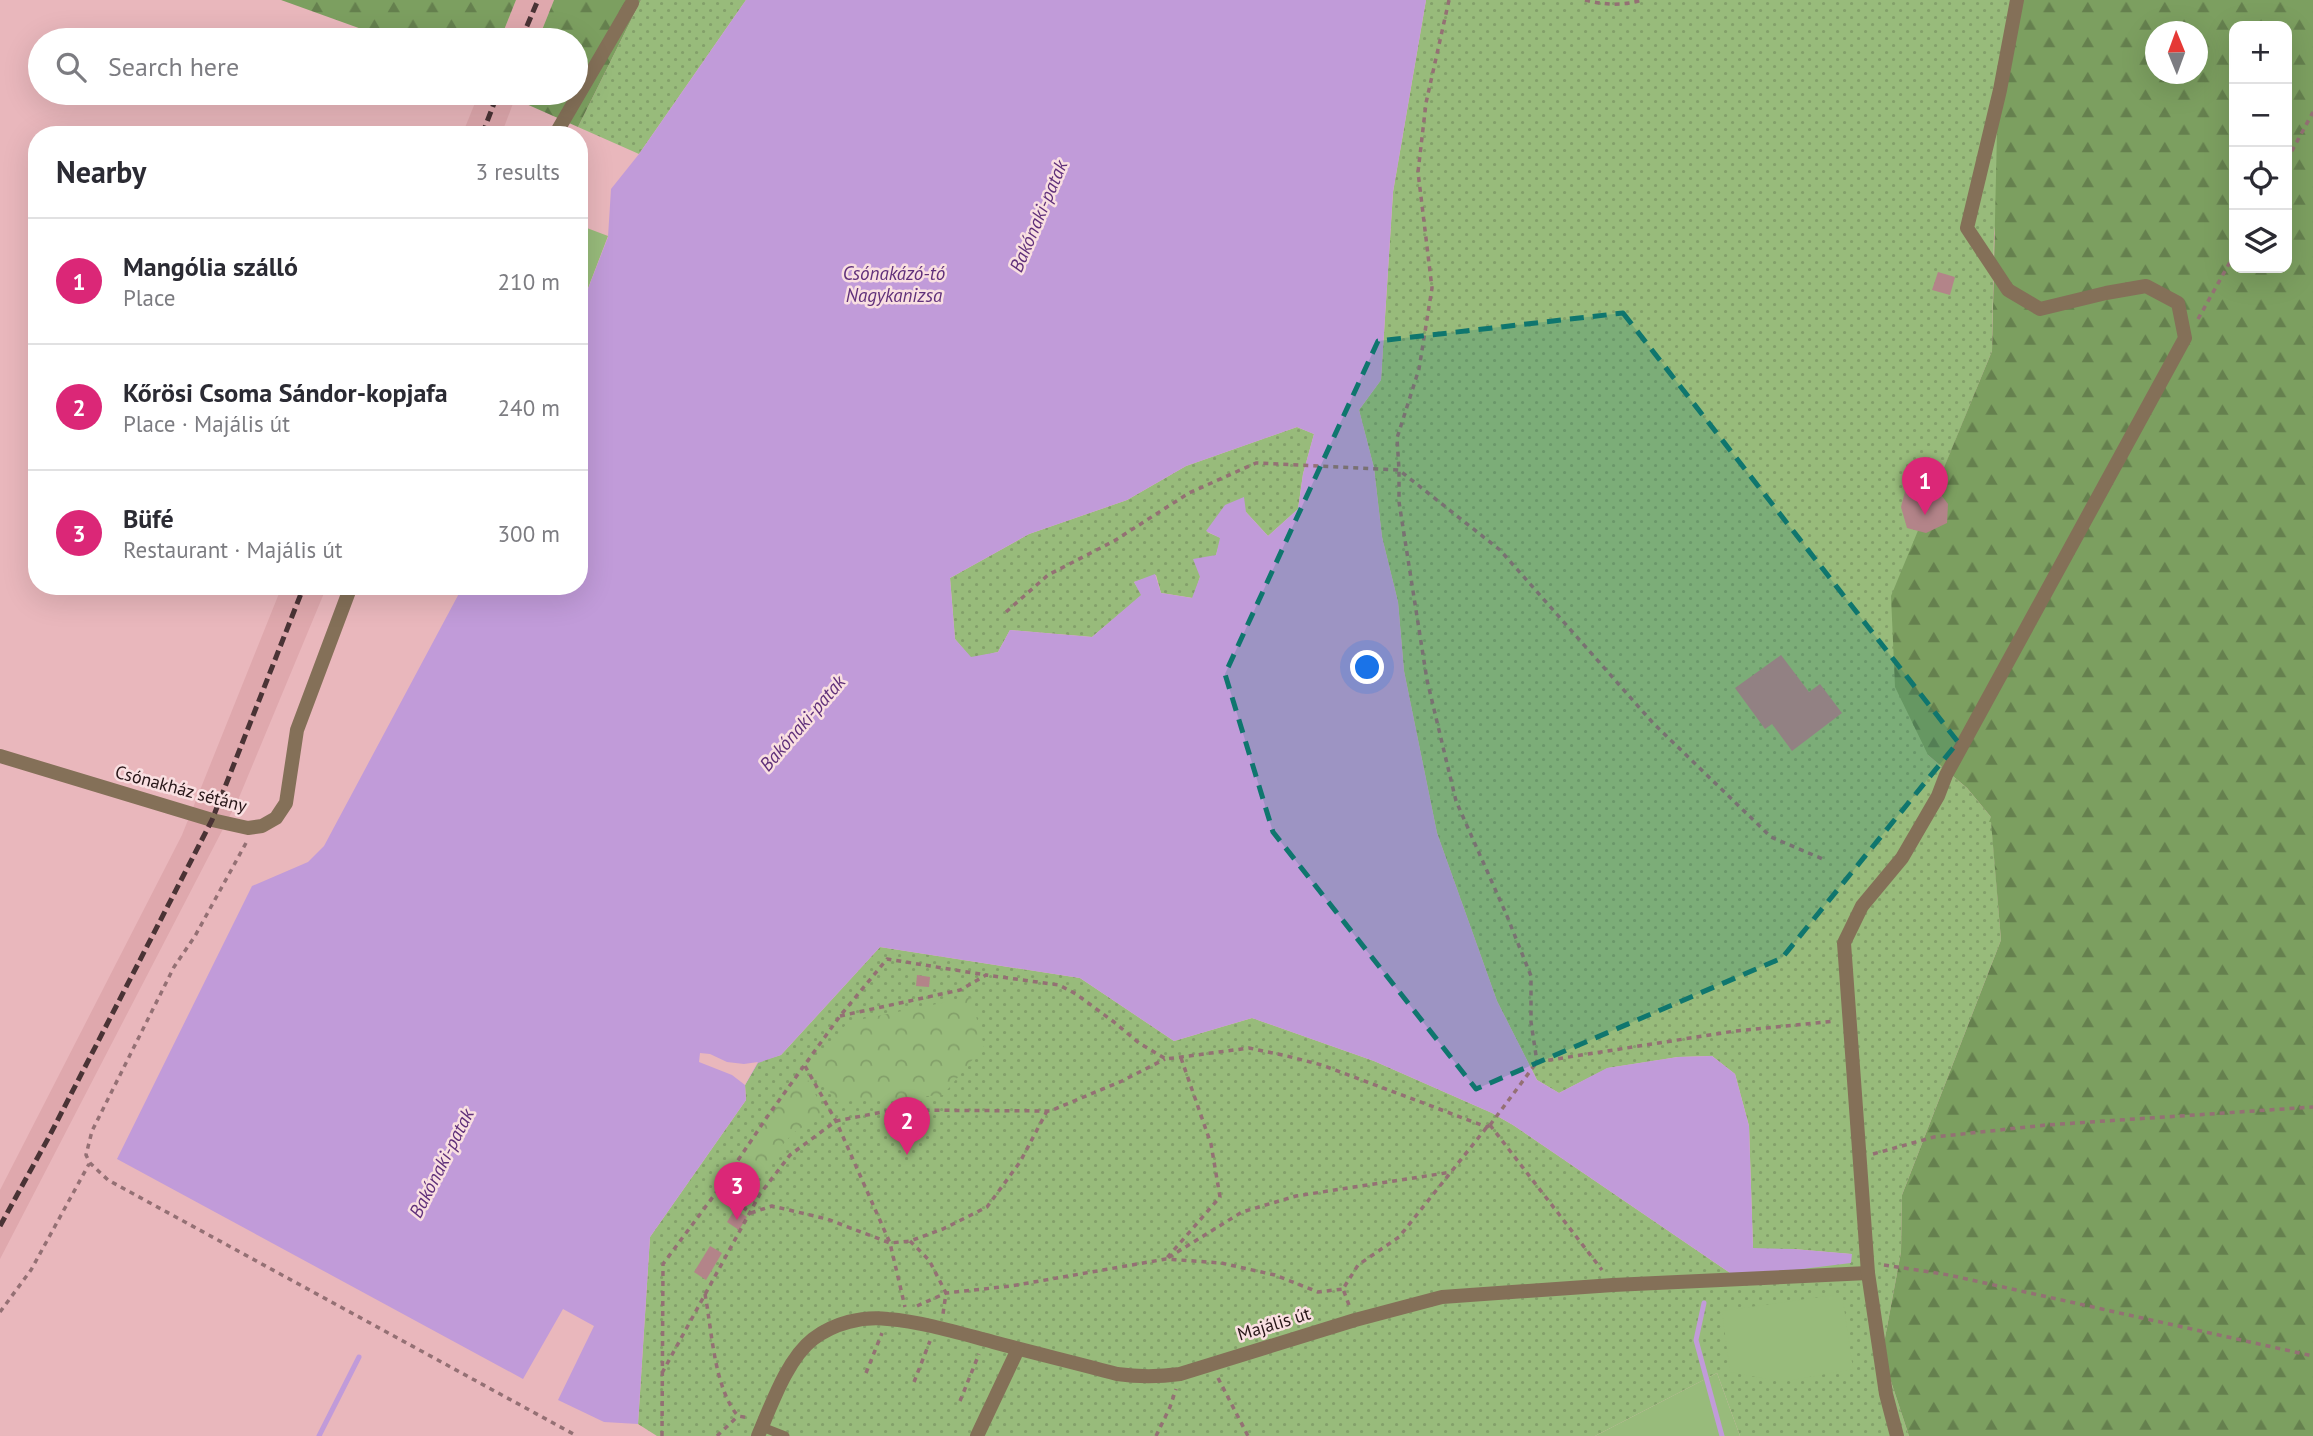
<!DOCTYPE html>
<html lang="en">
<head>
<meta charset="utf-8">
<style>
	:root { --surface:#fff; --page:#f2f2f3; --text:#2b2b33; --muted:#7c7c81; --line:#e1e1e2; --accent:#db2777 }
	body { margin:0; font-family:"PT Sans",sans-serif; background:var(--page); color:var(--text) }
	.controls { position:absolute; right:21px; top:21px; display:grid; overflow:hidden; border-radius:14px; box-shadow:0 7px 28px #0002 }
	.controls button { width:63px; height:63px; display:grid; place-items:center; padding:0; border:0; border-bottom:2px solid var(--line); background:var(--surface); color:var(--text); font:35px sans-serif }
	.compass { position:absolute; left:2145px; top:21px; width:63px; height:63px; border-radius:50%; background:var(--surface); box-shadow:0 7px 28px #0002; rotate:359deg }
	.you { position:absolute; left:1368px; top:668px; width:24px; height:24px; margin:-18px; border:5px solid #fff; border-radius:50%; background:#1a73e8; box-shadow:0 0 0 10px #1a73e833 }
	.badge { display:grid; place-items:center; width:46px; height:46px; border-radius:50%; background:var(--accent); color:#fff; font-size:23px; font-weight:700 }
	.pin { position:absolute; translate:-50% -58px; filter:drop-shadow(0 2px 4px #0008) }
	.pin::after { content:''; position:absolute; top:37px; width:24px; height:21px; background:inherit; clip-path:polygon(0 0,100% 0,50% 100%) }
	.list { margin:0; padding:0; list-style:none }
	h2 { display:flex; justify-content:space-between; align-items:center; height:91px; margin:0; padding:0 28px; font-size:30px }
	h2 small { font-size:23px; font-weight:400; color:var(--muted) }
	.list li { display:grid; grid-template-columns:46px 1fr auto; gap:21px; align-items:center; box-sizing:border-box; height:126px; padding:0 28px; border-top:2px solid var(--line) }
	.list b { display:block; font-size:26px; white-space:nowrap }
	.list p { margin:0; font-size:23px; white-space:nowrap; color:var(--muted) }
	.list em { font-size:23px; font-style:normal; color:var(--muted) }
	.icon { flex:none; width:38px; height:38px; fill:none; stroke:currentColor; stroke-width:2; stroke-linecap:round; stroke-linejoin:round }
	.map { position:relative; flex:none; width:2313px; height:1436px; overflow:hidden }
	.search { position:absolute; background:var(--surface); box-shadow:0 7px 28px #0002; left:28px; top:28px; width:560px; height:77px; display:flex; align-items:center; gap:18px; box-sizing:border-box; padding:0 24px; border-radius:38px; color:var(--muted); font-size:26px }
	.panel { position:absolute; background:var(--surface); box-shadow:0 7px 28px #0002; left:28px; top:126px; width:560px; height:469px; border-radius:28px }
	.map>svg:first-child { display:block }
	.built { fill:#dfa8ad }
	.grass { fill:url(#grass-dots) }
	.forest { fill:url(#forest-firs); fill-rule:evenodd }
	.park { fill:url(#park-crowns) }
	.garden { fill:#98bb7b }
	.water { fill:#c19bd9; fill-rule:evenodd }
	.pier { fill:#e9b7bc }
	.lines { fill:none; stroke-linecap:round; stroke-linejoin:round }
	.stream { stroke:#c19bd9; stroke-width:5 }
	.building { fill:#b38489 }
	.path { stroke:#947074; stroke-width:3.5; stroke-dasharray:5 5; stroke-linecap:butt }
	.service { stroke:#847058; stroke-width:9 }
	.minor { stroke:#847058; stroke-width:14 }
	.rail { stroke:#4a3335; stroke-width:5; stroke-dasharray:10 5; stroke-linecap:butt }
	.marked { fill:#0f766e; fill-opacity:0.2; stroke:#0f766e; stroke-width:5; stroke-dasharray:14 9; stroke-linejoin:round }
	.labels { text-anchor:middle; stroke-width:5; stroke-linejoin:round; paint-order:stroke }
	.street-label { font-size:18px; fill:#261517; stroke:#f9dfe1 }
	.water-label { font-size:19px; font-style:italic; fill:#60307a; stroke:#f9dfe1 }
</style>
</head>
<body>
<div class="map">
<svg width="2313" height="1436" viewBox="0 0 2313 1436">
	<defs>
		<pattern id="grass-dots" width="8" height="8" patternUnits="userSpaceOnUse" patternTransform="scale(1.75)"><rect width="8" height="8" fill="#98bb7b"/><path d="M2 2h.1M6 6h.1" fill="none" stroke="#83a06a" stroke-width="1.8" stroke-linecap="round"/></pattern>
		<pattern id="forest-firs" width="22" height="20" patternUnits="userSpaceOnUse" patternTransform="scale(1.75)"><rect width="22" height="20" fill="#7c9f60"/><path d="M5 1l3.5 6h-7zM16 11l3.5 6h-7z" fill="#65804e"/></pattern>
		<pattern id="park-crowns" width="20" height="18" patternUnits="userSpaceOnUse" patternTransform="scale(1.75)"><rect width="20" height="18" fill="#98bb7b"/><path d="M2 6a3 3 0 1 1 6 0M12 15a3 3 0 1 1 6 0" fill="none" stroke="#83a06a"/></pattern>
	</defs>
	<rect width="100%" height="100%" fill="#e9b7bc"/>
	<g class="built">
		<polygon points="516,0 554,0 538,40 500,40"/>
		<polygon points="479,93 517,93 501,135 462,135"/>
		<polygon points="282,586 327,586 238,800 0,1259 0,1190 182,835"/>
	</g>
	<g class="grass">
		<polygon points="641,0 746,0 639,154 578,127"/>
		<polygon points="1426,0 2020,0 1994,235 1992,351 1933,495 1928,755 1967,788 1991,817 2001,940 1902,1195 1901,1252 1882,1354 1909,1436 1740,1436 1717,1373 1595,1436 657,1436 638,1424 650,1237 746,1100 745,1085 758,1062 781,1055 880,947 1080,978 1174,1041 1252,1018 1374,1061 1492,1113 1513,1125 1736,1277 1851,1254 1793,1249 1753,1249 1749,1126 1735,1074 1712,1056 1678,1057 1608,1068 1559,1093 1537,1080 1497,1001 1437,833 1404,671 1398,602 1382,537 1374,468 1359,410 1381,380 1393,192"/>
		<polygon points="1297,427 1314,434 1303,474 1298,509 1268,536 1246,512 1207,532 1221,538 1216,555 1200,577 1193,598 1161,593 1156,575 1134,582 1142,595 1092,637 1010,630 998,652 971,658 955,639 950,578 1029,534 1127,500 1186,466"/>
	</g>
	<g class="forest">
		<polygon points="281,0 516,0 500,40 392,40"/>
		<polygon points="554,0 641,0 578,127 515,99 517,93 576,93 576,40 538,40"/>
		<path d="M2020 0H2313V1436H1909L1882 1354 1901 1252 1902 1195 2001 940 1991 822H1989L1991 817 1967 788 1928 755 1895 687 1891 596 1992 351 1997 131ZM2234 26H2287V268H2234ZM2156 32H2198V74H2156Z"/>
	</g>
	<g class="park">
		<polygon points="971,997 984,1046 943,1095 837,1102 812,1066 848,1022"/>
		<polygon points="797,1078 807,1078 824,1111 814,1120 793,1133 762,1168 755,1172 745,1170 740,1162 741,1156"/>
	</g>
	<g class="garden">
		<polygon points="579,225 608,236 579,312"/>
		<polygon points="1842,1294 1853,1369 1782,1382 1730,1372 1722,1311"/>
		<polygon points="1717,1373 1740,1436 1595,1436"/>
	</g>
	<path class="water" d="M746 0H1426L1393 192 1381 380 1359 410 1374 468 1382 537 1398 602 1404 671 1437 833 1497 1001 1537 1080 1559 1093 1607 1068 1678 1057 1712 1056 1735 1074 1749 1126 1753 1248 1793 1249 1852 1254 1851 1263 1736 1277 1513 1125 1492 1113 1374 1061 1252 1018 1174 1041 1080 978 880 947 781 1055 758 1063 745 1085 746 1100 650 1237 638 1424 604 1422 558 1400 594 1326 563 1309 523 1379 117 1159 252 886 308 862 324 846 463 586H579V312L608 237 611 189 639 154ZM1297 427 1314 434 1303 474 1298 509 1268 536 1246 512 1244 497 1225 505 1206 531 1220 538 1216 555 1193 559 1200 577 1192 598 1161 593 1155 574 1134 582 1141 595 1092 637 1010 630 998 652 971 657 955 639 950 578 1029 534 1127 500 1186 466Z"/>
	<polygon class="pier" points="700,1053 710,1054 727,1062 744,1064 758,1062 745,1085 732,1075 699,1062"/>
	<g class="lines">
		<g class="stream">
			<polyline points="1704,1303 1696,1340 1722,1436"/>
			<polyline points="319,1436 359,1357"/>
		</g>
	</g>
	<g class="building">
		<polygon points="1938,272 1955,277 1950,295 1932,290"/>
		<polygon points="1917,482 1936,488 1948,504 1947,523 1926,533 1907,528 1901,507 1905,491"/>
		<polygon points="1781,655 1809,692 1820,684 1842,713 1792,751 1772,724 1765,729 1735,688"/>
		<polygon points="917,975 930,977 929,987 916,986"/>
		<polygon points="735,1209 747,1217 739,1230 727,1222"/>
		<polygon points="710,1246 722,1253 706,1280 694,1272"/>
	</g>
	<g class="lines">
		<g class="path">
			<polyline points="1449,0 1426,103 1418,172 1432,288 1419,369 1397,438 1399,470 1399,502 1427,680 1456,801 1507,916 1531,976 1531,1022 1537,1062"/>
			<path d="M1585 0C1605 5 1622 6 1642 0"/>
			<polyline points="2287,160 2313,112"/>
			<polyline points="2198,319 2234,255"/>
			<polyline points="1006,612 1048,575 1114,541 1189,493 1256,463 1399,470 1500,550 1653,723 1771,837 1825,860"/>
			<polyline points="246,843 195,936 174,967 92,1131 86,1155 90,1163 108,1180 577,1436"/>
			<polyline points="840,1016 960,990 986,975 1059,985 1076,994 1114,1022 1139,1043 1166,1059 1249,1048 1287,1056 1322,1065 1487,1127 1490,1125"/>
			<polyline points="1181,1058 1211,1144 1220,1197 1166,1259 1242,1212 1296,1196 1452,1172"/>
			<polyline points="805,1066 836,1121 890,1243 905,1307"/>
			<polyline points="1490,1125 1537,1062 1735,1031 1835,1021"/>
			<polyline points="1490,1125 1602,1270"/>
			<polyline points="1873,1154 1934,1137 2046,1125 2313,1107"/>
			<polyline points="718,1190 751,1213 772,1206 827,1219 890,1243 910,1241 943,1229 987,1207 1020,1162 1047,1111"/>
			<polyline points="910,1241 929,1260 946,1293 943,1314"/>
			<polyline points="1884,1265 1949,1275 2313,1356"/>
			<path d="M705 1294C712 1331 714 1388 738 1416L749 1418"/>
			<polyline points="1349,1305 1343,1289 1358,1265 1399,1237 1487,1127"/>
			<polyline points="917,1306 946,1293 1011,1286 1166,1259 1221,1263 1275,1275 1318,1292 1343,1289"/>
			<polyline points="0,1312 31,1270 89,1164"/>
			<polyline points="662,1373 760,1194 790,1155 836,1121 893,1110 1050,1111 1122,1081 1165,1059"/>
			<polyline points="866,1373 882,1333"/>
			<polyline points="1218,1378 1248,1436"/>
			<polyline points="914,1382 930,1341"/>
			<polyline points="960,1401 979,1354"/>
			<polyline points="662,1436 663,1264 718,1190 767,1117 840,1016 887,959 986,975"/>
			<polyline points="717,1436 738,1416"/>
			<polyline points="1156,1436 1170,1407 1176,1389"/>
		</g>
		<polyline class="service" points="762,1427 785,1436"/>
		<g class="minor">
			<polyline points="555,135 632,3"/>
			<polyline points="0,756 212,820 248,828 262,826 276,818 286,803 297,730 351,586"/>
			<path d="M758 1436C771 1406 787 1359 813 1339 834 1323 862 1316 888 1319 923 1322 959 1333 993 1342 1034 1353 1076 1363 1117 1374 1139 1377 1158 1377 1180 1374L1355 1320 1442 1297 1613 1285 1868 1273"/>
			<polyline points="977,1436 1018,1349"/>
			<polyline points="1897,1436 1886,1394 1868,1273 1844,943 1862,906 1902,858 1938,796 1946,775 2185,338 2178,303 2146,286 2106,293 2040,309 2008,290 1967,228 2000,90 2017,0"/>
		</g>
		<g class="rail">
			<polyline points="521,40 538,0"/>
			<polyline points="482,135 498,93"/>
			<polyline points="0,1226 50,1135 212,820 304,586"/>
		</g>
	</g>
	<path class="marked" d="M1623 313 1958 742 1782 958 1476 1089 1273 832 1225 674 1378 341Z"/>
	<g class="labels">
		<g class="street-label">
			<text transform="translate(181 789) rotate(15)" y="6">Csónakház sétány</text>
			<text transform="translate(1274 1324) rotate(-17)" y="6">Majális út</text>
		</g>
		<g class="water-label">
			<text transform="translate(1038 216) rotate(-67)" y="7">Bakónaki-patak</text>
			<text x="894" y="280">Csónakázó-tó<tspan x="894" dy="22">Nagykanizsa</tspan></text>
			<text transform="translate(802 723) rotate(-49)" y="7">Bakónaki-patak</text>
			<text transform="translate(441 1163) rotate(-63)" y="7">Bakónaki-patak</text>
		</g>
	</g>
</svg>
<div class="controls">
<button>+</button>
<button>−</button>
<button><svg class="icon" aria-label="locate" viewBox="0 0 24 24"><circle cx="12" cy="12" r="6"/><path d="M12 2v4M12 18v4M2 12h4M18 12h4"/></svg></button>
<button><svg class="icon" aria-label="layers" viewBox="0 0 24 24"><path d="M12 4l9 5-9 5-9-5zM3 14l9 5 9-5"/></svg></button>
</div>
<svg class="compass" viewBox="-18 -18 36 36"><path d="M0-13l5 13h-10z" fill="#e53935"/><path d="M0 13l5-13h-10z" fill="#7c7c81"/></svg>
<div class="you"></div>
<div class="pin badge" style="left:1925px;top:515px">1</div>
<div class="pin badge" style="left:907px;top:1155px">2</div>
<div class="pin badge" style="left:737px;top:1220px">3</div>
<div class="search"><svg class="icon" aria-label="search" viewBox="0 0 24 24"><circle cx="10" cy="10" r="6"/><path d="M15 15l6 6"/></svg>Search here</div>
<section class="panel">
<h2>Nearby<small>3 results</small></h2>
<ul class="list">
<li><span class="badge">1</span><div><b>Mangólia szálló</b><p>Place</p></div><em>210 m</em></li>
<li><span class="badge">2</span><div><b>Kőrösi Csoma Sándor-kopjafa</b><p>Place · Majális út</p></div><em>240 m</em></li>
<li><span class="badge">3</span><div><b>Büfé</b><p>Restaurant · Majális út</p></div><em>300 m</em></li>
</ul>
</section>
</div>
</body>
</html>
